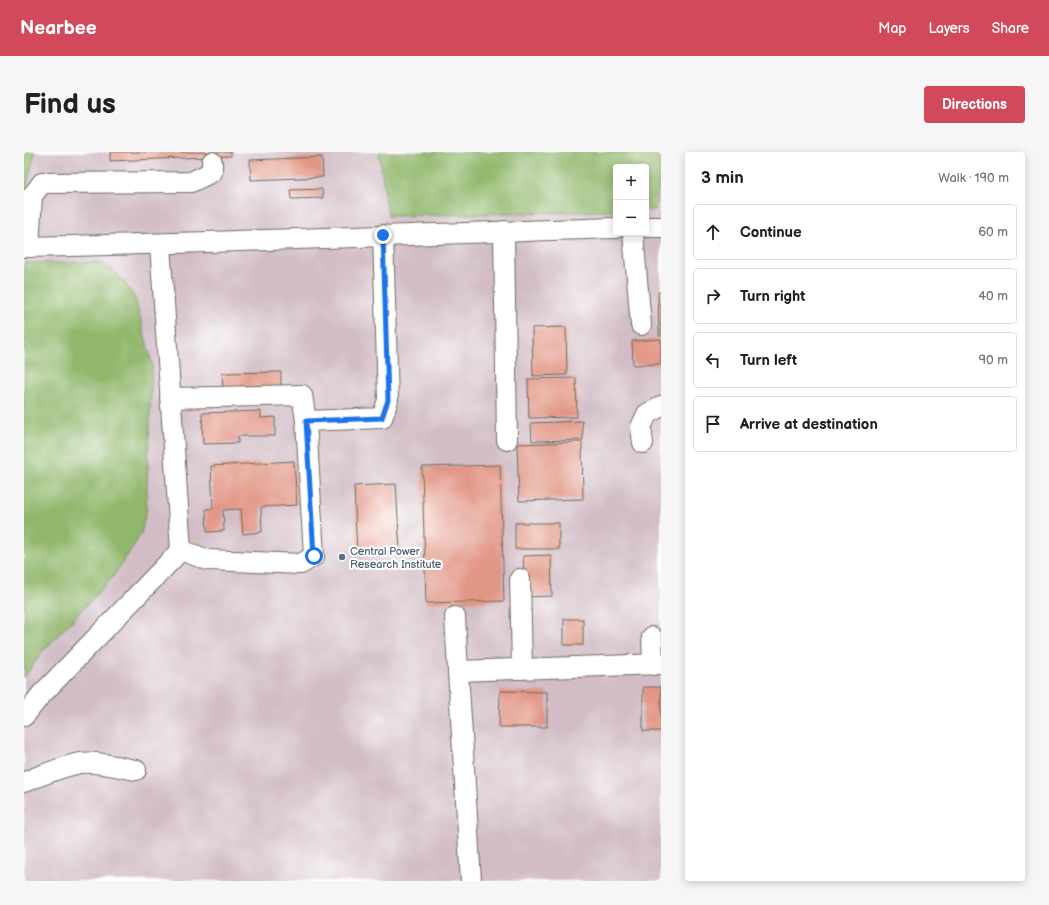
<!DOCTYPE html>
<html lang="en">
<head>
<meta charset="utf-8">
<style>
	:root { --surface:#fff; --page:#f6f6f6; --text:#202124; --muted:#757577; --line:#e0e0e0; --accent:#d1495b }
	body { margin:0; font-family:"Balsamiq Sans",sans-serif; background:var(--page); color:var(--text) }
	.controls { position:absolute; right:12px; top:12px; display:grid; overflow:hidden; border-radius:4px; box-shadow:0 2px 10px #0003 }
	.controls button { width:36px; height:36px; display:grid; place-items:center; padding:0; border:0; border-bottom:1px solid var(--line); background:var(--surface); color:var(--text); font:20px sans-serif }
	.stop { position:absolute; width:12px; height:12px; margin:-9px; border:3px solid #1a73e8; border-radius:50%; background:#fff }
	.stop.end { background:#1a73e8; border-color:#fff; box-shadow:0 1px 4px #0008 }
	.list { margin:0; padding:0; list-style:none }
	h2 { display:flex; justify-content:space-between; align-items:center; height:52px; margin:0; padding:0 16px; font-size:17px }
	h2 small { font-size:13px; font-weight:400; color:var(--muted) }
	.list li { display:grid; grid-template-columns:26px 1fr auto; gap:12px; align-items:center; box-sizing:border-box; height:56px; margin:0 8px 8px; padding:0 8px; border:1px solid var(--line); border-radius:4px }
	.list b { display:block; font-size:15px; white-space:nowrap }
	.list em { font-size:13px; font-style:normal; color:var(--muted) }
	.icon { flex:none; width:22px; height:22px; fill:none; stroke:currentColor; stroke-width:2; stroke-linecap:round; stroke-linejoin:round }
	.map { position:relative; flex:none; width:637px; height:729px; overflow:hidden; border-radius:4px }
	header { display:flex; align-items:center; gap:24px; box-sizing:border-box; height:56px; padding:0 20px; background:var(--accent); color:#fff }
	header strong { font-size:19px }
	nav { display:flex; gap:22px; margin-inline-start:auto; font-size:14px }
	.intro { display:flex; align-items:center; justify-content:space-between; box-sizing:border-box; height:96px; padding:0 24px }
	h1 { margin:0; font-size:28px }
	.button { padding:10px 18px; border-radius:4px; background:var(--accent); color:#fff; font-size:14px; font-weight:700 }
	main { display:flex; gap:24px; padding:0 24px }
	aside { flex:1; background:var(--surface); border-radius:4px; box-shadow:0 2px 10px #0003 }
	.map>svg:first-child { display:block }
	.industrial { fill:#d2bdc6; fill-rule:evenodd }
	.forest { fill:#91b76c; stroke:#5e714c }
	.building { fill:#e29786 }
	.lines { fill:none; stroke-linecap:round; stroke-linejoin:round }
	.minor-casing { stroke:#6e6b5e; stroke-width:22 }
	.minor { stroke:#fff; stroke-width:20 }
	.route { stroke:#1a73e8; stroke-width:5 }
	.service-dot { fill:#5c6f8a; stroke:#fff; stroke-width:1.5 }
	.labels { text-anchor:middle; stroke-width:4; stroke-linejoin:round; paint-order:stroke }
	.service-label { font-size:11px; fill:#4e5e75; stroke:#fff; text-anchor:start }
</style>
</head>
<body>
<header>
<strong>Nearbee</strong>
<nav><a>Map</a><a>Layers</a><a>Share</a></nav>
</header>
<div class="intro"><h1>Find us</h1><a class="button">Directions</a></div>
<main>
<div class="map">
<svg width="637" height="729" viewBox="0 0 637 729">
	<rect width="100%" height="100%" fill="#fff"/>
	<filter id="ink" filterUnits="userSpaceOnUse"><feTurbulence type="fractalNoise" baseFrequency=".025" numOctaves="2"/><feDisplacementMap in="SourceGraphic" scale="8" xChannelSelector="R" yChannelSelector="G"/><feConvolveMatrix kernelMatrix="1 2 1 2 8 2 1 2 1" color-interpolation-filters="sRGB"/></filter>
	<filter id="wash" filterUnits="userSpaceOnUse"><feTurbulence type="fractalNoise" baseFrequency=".012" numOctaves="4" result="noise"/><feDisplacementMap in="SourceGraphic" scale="16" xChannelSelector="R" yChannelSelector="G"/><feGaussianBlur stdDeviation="0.9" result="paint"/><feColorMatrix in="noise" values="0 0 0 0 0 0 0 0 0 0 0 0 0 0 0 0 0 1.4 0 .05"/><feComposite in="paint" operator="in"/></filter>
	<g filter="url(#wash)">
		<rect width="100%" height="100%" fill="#e9e2be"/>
		<path class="industrial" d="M0 0H637V729H0ZM592 15H622V81H592Z"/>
		<g class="forest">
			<polygon points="0,0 11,0 0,45"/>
			<polygon points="355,0 637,0 637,15 631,58 622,58 622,15 592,15 592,59 364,64"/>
			<polygon points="78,110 97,126 111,146 128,212 122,359 117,382 89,425 17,501 0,526 0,111"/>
		</g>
		<g id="blocks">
			<g class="building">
				<polygon points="86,0 207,0 207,4 86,9"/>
				<polygon points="298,5 299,25 227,28 226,8"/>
				<polygon points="298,37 299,46 267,47 266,38"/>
				<polygon points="634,140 637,140 637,184 635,184"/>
				<polygon points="542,175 543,223 509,224 508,176"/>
				<polygon points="637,187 637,212 609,213 608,189"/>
				<polygon points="257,220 257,236 199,237 198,221"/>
				<polygon points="552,226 553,265 505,266 504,227"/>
				<polygon points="237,259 237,266 251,265 251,284 214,284 214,291 179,292 178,261"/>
				<polygon points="558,269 559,288 508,289 507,271"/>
				<polygon points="558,290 559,347 495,349 493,292"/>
				<polygon points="270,309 273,353 237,355 238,380 219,382 217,357 199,358 200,379 183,380 182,357 189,357 187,314"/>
				<polygon points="476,313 480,449 402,451 398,315"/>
				<polygon points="372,332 376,400 333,403 330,334"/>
				<rect x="491" y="371" width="44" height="26"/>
				<polygon points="527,403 528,444 501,445 499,404"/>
				<rect x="540" y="467" width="19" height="26"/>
				<rect x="619" y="535" width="18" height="44"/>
				<polygon points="476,539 523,540 523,575 475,575"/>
			</g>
		</g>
	</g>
	<g filter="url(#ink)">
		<use href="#blocks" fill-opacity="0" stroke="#6e6b5e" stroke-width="1"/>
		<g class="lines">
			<g class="minor-casing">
				<g id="minor">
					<polyline points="622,75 637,75"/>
					<polyline points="480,79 483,288"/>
					<polyline points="609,81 617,173"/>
					<polyline points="136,93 157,398 184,408 277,412 290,404 282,269 358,266 364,248 359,83"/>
					<path d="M0 95C197 91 395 82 592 76"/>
					<polyline points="5,95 8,44 18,31 167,30 188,20 188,10"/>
					<polyline points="146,246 278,243 282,269"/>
					<polyline points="619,291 617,275 623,262 637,254"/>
					<polyline points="496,427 498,517"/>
					<polyline points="431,465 434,519"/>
					<polyline points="628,485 629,513"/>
					<polyline points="0,564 17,543 157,398"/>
					<path d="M0 630C18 623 37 615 56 611 73 609 95 615 112 618"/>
					<polyline points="447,729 434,519 637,512"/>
				</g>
			</g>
			<use href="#minor" class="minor"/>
		</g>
	</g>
	<g class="lines" filter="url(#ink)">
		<polyline class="route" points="290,404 282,269 358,266 364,248 359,83"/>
	</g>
	<circle class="service-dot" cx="318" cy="405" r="4"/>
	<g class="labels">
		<g class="service-label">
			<text x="326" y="403">Central Power<tspan x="326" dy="13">Research Institute</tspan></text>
		</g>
	</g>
</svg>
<div class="controls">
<button>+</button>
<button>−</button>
</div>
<div class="stop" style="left:290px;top:404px"></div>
<div class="stop end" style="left:359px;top:83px"></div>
</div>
<aside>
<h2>3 min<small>Walk · 190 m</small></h2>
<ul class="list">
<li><svg class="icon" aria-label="ahead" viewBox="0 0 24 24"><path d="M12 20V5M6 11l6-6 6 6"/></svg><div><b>Continue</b></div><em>60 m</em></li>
<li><svg class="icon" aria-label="right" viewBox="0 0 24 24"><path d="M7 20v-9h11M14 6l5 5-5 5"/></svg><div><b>Turn right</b></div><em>40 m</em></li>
<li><svg class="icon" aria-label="left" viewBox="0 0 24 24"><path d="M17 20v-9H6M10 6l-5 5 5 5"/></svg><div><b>Turn left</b></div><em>90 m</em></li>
<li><svg class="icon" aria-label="arrive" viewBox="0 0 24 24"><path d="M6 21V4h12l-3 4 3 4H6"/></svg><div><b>Arrive at destination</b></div></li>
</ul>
</aside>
</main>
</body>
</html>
